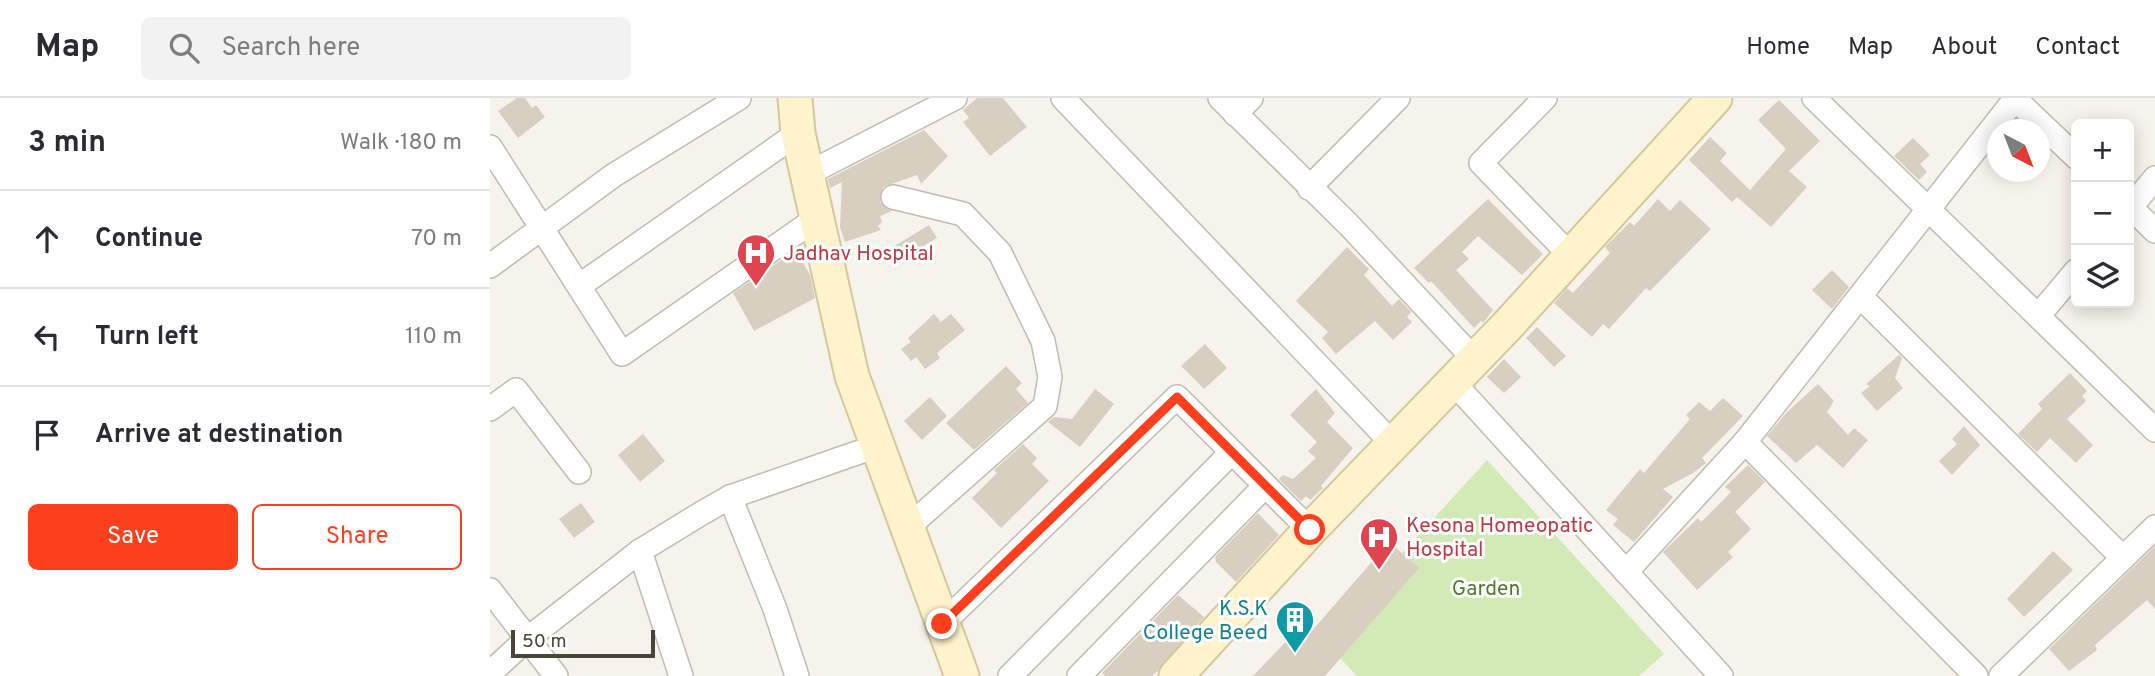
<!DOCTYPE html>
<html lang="en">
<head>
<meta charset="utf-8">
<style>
	:root { --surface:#fff; --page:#f2f2f3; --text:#2b2b33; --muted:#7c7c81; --line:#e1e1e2; --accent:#fc3f1d }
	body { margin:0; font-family:Overpass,sans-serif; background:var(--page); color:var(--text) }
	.controls { position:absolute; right:21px; top:21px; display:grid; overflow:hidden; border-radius:10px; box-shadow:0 4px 18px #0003 }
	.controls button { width:63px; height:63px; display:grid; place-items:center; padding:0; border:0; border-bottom:2px solid var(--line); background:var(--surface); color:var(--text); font:35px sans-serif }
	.compass { position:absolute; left:1497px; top:21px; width:63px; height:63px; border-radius:50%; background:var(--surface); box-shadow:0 4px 18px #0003; rotate:138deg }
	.scale { position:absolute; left:21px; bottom:18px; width:144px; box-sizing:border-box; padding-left:7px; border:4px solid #4b4439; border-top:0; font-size:19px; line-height:24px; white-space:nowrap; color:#4b4439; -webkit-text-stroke:5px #fff; paint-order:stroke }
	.stop { position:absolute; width:21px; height:21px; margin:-16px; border:5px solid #fc3f1d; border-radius:50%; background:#fff }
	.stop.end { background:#fc3f1d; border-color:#fff; box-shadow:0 2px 7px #0008 }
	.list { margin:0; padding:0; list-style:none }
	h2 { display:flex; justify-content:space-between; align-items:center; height:91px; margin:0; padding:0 28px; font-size:30px }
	h2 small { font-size:23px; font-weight:400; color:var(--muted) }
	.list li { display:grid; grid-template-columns:46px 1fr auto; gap:21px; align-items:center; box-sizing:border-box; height:98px; padding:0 28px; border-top:2px solid var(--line) }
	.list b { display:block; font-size:26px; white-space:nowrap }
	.list em { font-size:23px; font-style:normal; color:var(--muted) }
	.actions { display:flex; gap:14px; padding:21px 28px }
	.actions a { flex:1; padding:16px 0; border:2px solid var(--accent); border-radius:10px; text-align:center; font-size:24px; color:var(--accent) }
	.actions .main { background:var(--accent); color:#fff }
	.icon { flex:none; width:38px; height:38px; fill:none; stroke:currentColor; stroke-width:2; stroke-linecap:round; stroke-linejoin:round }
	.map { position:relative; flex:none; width:1665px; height:578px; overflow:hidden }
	header { display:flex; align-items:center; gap:42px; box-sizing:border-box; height:98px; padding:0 35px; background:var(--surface); border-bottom:2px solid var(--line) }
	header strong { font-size:33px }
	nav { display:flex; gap:38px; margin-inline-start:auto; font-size:24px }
	.search { width:490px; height:63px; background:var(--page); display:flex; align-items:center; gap:18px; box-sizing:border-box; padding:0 24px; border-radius:10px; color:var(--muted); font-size:26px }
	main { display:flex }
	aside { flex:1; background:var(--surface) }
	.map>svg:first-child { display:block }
	.green { fill:#d2eab5 }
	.building { fill:#d8cfc1 }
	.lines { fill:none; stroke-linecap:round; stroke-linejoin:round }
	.street-casing { stroke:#c2bbae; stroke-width:26 }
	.secondary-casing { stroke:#d6c79b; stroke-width:37 }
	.street { stroke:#fff; stroke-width:23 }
	.secondary { stroke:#fff3cd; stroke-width:33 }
	.route { stroke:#fc3f1d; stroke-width:9 }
	.labels { text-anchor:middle; stroke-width:6; stroke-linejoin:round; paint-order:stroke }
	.health-label { font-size:21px; fill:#be3a42; stroke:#fff; text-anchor:start }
	.park-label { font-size:21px; fill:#4a7f2a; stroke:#fff }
	.culture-label { font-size:21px; fill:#0d838f; stroke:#fff; text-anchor:end }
</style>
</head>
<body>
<header>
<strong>Map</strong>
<div class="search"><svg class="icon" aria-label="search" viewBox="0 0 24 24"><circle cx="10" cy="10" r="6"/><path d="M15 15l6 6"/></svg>Search here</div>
<nav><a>Home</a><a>Map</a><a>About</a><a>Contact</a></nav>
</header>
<main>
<aside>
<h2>3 min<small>Walk · 180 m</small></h2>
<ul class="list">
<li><svg class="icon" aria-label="ahead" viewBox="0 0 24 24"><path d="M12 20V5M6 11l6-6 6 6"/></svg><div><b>Continue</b></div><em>70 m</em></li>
<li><svg class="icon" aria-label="left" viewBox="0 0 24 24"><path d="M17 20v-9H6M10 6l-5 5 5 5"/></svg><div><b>Turn left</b></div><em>110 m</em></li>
<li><svg class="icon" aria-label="arrive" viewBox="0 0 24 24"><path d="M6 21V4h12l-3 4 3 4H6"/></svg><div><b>Arrive at destination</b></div></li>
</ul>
<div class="actions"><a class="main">Save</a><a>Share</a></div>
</aside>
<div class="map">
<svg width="1665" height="578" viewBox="0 0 1665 578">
	<rect width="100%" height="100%" fill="#f6f3ec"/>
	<polygon class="green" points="997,362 1174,556 1149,578 867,578 833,542"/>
	<g class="building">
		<polygon points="27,0 35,0 42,10 46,7 55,19 28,40 8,13"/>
		<polygon points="487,0 513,0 537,29 500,58 473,24 479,20 473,12"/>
		<polygon points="1289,2 1330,43 1299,73 1317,89 1281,129 1247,99 1242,104 1199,62 1220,39 1237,55 1230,63 1260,92 1296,51 1268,22"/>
		<polygon points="434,32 458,58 431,86 427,77 393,89 390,104 402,113 390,118 392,124 388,128 391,132 355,144 350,129 352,84 340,90 338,81"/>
		<polygon points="1423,40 1440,57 1430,66 1437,74 1429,82 1404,58"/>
		<polygon points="998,101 1053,156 1032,177 988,138 972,154 979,161 966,172 1003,212 993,225 991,223 984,230 941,183 939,185 924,170"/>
		<polygon points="1168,101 1180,113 1190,102 1221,131 1160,193 1156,190 1119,231 1113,226 1102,239 1064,205 1077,190 1083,195 1120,155 1115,149 1140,124 1144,128"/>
		<polygon points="439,127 447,140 408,163 401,150"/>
		<polygon points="857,149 879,171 874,177 902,208 909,201 921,214 917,219 922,224 903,242 885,223 846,256 832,240 838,234 806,203"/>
		<polygon points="306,152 320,177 325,200 264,233 243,195"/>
		<polygon points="1342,172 1359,189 1342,211 1322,192"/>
		<polygon points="444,216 451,224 461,216 475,232 447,255 450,260 435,271 426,259 421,263 411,251 421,244 418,240"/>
		<polygon points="1047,229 1076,258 1064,269 1036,240"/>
		<polygon points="715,246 737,270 714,291 691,268"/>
		<polygon points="1409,257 1412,260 1405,280 1413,290 1387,313 1371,295 1380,288 1376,286"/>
		<polygon points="1014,261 1031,279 1014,295 997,279"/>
		<polygon points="516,268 532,285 526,291 538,305 484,352 456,325"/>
		<polygon points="1580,275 1597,293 1592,298 1596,303 1577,321 1603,347 1586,365 1560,340 1547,354 1528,336 1552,311 1548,306"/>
		<polygon points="1328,286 1344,303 1337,314 1358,337 1364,330 1378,342 1353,370 1327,347 1306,365 1277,338 1297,314"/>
		<polygon points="605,291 624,306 590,349 558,324 564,319 582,321"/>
		<polygon points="826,291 845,315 837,324 863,350 831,388 833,390 820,402 816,398 811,403 789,381 793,377 803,381 826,360 818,353 827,344 800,317"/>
		<polygon points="440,299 457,318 432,342 414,323"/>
		<polygon points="1233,300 1253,318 1212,360 1216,365 1203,375 1173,391 1183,399 1144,444 1123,427 1128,421 1116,412 1150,371 1154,375 1200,321 1196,317 1209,304 1220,313"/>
		<polygon points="1474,328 1490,347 1462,377 1449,363 1467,346 1462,341"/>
		<polygon points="153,336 175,363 150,384 128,357"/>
		<polygon points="533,346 547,360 542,366 559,383 511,430 482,400 507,375 504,372"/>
		<polygon points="1258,367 1275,384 1245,414 1261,431 1238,454 1243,459 1207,492 1173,454 1208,420 1211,424 1241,394 1235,389"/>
		<polygon points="91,405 105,424 84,440 69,421"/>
		<polygon points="768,415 789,437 746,484 726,464 725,459"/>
		<polygon points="899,444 929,470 835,578 763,578 806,533 814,542"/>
		<polygon points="1665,448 1665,511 1657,502 1605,547 1607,552 1579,573 1559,551"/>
		<polygon points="1563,453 1583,472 1534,519 1517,501"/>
		<polygon points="688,497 714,519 668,573 662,578 615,578 612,575"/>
	</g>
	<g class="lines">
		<g class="street-casing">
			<g id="street">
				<polyline points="573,0 903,346"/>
				<polyline points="730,0 859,127 985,262"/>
				<polyline points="1055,0 991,65 1081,158"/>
				<polyline points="1324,0 1665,332"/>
				<polyline points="1524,0 1586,59"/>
				<polyline points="745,16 761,0"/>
				<polyline points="0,49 132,256 327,120"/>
				<polyline points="317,76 465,0"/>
				<polyline points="819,90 908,0"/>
				<polyline points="403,99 473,116 510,155 553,243 560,279 555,308 416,431"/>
				<polyline points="1639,108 1665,133"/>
				<polyline points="1639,111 1665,80"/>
				<polyline points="0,168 124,77 249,0"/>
				<polyline points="89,188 308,35"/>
				<polyline points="1371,199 1633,460"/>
				<polyline points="1548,218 1586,173"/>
				<polyline points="963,284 1231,578"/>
				<polyline points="0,311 26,292 89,374"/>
				<polyline points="1255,344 1486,578"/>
				<polyline points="240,399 285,511 307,578"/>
				<polyline points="150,453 191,578"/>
				<polyline points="1136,474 1255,344 1526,0"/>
				<polyline points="0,492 66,578"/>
				<polyline points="452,526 687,299 820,432"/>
				<polyline points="0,575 36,542 150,453 212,415 240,399 387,348"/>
				<polyline points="520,578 742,354"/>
				<polyline points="589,578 775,388"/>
				<polyline points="1511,578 1665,429"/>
			</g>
		</g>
		<g class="secondary-casing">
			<g id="secondary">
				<polyline points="305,0 308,35 362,278 472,578"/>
				<polyline points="686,578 820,432 1017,228 1225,0"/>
			</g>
		</g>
		<use href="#street" class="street"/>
		<use href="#secondary" class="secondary"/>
	</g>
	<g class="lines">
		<polyline class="route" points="452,526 687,299 820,432"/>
	</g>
	<defs>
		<g id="hospital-pin" transform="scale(2.0125)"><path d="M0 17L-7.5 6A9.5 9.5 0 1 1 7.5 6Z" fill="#e0444e" stroke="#fff"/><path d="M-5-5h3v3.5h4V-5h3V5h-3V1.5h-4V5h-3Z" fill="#fff"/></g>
		<g id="building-pin" transform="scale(2.0125)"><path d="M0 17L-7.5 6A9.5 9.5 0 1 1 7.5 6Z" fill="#0f9aa8" stroke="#fff"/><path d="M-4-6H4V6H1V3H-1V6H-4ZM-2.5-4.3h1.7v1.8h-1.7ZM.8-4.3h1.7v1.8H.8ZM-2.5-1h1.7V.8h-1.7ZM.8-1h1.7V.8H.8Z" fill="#fff"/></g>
	</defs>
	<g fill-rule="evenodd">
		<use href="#hospital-pin" x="266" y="155"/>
		<use href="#hospital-pin" x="889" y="439"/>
		<use href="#building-pin" x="805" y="522"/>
	</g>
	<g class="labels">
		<g class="health-label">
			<text x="293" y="162">Jadhav Hospital</text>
			<text x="916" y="434">Kesona Homeopatic<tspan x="916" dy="24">Hospital</tspan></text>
		</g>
		<g class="park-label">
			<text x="996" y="497">Garden</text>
		</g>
		<g class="culture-label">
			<text x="778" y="517">K.S.K<tspan x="778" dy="24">College Beed</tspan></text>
		</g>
	</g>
</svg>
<div class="controls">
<button>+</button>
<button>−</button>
<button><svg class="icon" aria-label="layers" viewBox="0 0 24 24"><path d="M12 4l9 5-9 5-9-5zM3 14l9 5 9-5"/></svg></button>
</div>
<svg class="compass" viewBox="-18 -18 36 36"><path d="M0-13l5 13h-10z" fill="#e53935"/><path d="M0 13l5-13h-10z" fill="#7c7c81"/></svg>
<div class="scale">50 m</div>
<div class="stop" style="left:820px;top:432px"></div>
<div class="stop end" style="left:452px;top:526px"></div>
</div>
</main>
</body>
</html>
